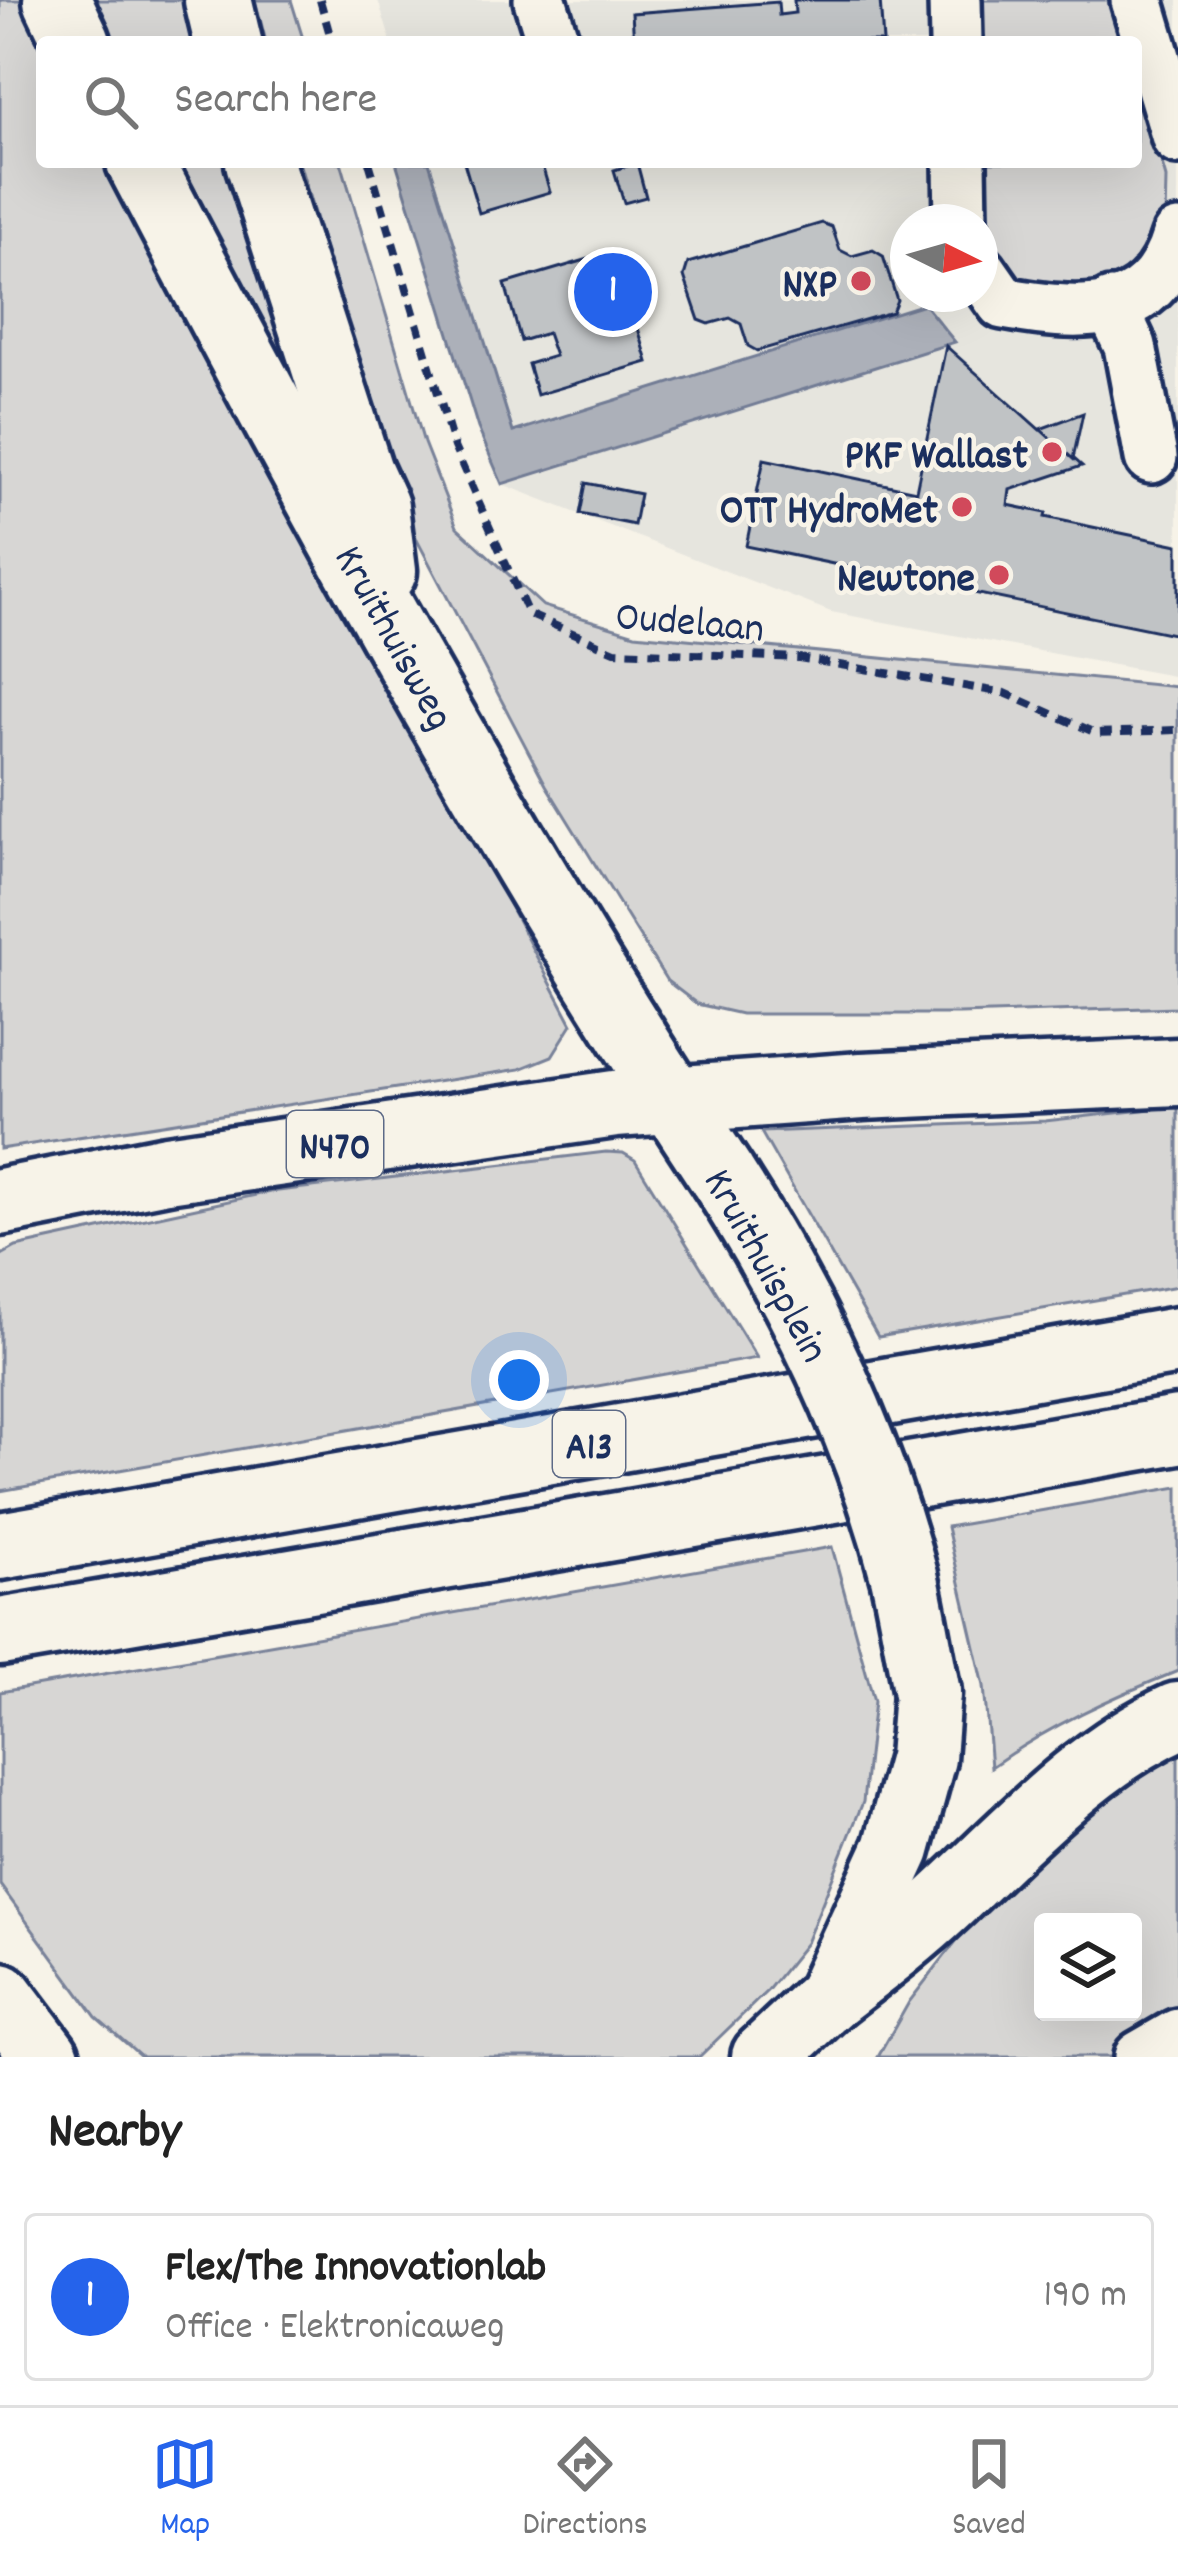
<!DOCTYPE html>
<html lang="en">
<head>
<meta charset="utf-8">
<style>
	:root { --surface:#fff; --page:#f2f2f2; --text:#222; --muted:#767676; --line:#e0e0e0; --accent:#2563eb }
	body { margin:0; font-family:Dekko,sans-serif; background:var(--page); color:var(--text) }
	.controls { position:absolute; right:36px; bottom:36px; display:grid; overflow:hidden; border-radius:12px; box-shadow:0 12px 48px #0002 }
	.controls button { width:108px; height:108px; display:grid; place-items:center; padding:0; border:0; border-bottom:3px solid var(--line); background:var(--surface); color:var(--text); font:60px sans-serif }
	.compass { position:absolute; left:890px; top:204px; width:108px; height:108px; border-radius:50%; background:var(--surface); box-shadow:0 12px 48px #0002; rotate:95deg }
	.you { position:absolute; left:519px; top:1380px; width:42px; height:42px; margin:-30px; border:9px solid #fff; border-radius:50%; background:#1a73e8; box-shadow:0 0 0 18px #1a73e833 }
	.badge { display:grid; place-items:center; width:78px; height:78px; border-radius:50%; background:var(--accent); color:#fff; font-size:39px; font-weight:700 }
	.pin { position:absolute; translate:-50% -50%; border:6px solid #fff; box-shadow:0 3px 12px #0006 }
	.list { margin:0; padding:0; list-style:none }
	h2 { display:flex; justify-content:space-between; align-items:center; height:156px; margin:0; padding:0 48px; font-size:51px }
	h2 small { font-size:39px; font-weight:400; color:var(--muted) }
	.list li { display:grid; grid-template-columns:78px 1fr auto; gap:36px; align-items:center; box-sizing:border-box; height:168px; margin:0 24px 24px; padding:0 24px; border:3px solid var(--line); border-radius:12px }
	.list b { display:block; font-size:45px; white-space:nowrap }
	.list p { margin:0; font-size:39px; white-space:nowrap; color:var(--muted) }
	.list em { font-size:39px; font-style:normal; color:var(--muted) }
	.icon { flex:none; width:66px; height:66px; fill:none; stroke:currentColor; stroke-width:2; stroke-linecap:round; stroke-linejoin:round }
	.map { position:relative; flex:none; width:1178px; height:2057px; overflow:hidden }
	.search { position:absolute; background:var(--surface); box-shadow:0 12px 48px #0002; left:36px; right:36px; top:36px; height:132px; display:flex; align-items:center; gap:30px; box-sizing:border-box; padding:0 42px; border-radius:12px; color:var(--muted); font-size:45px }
	.sheet { height:348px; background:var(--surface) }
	nav { display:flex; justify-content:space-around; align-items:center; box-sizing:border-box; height:168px; border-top:3px solid var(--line); background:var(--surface); font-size:33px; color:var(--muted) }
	nav a { display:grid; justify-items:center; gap:6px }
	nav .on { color:var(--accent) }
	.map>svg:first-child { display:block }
	.built { fill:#e6e5de; fill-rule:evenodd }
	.green { fill:#d7d6d4; stroke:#798299; stroke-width:3; fill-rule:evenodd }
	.water { fill:#acb0b9; stroke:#727c95; stroke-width:3 }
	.building { fill:#c0c3c5; stroke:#1b2f5e; stroke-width:3 }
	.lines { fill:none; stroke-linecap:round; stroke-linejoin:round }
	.minor-casing { stroke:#1b2f5e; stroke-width:60 }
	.highway-casing { stroke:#1b2f5e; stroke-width:75 }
	.path { stroke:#1b2f5e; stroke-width:8; stroke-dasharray:12 9; stroke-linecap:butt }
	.minor { stroke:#f7f3e8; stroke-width:51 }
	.highway { stroke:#f7f3e8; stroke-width:66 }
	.highway-bridge-casing { stroke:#1b2f5e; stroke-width:75; stroke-linecap:butt }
	.highway-bridge { stroke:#f7f3e8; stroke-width:66 }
	.poi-dot { fill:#d1495b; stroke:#f7f3e8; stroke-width:4.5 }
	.labels { text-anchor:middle; stroke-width:9; stroke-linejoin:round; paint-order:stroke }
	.shield { fill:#f7f3e8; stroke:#5d6a87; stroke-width:3 }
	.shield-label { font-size:39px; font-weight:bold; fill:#1b2f5e }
	.poi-label { font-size:42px; font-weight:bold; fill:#1b2f5e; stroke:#f7f3e8; text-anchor:end }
	.street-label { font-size:42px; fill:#1b2f5e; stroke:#f7f3e8 }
</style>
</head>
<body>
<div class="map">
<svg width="1178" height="2057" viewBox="0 0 1178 2057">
	<rect width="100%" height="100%" fill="#f7f3e8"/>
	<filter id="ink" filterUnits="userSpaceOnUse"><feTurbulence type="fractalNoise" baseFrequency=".00833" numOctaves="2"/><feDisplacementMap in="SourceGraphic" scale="24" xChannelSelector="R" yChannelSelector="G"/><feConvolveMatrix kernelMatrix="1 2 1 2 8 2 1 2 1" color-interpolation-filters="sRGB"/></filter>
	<g filter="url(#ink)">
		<path class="built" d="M378 0H1178V677L831 612 502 484 953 342 923 304 513 432 429 162H1136V42H391ZM908 222H980V294H908Z"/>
		<g class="green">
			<polygon points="0,0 37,0 42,42 42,162 120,162 572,1024 552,1056 520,1069 0,1149"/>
			<polygon points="84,0 200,0 210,42 107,42"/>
			<polygon points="255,0 291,0 304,42 266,42"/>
			<polygon points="970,0 1116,0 1128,42 971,42"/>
			<polygon points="1136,71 1166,178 1165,221 1143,269 1103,291 1024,282 991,253 980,226 974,162 1136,162"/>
			<polygon points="173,162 242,162 330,449"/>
			<polygon points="299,162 341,162 424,443 457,527 543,606 635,634 1178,687 1178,1007 959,1014 741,1014 697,1004 667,981 546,785 417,540 385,455"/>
			<polygon points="1178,1106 1178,1286 878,1337 761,1132 1045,1121"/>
			<polygon points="606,1152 623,1153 635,1160 757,1358 0,1491 0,1256 16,1247 270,1192"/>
			<path d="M1178 1487V1671C1112 1697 1049 1726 991 1767L984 1686 947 1527Z"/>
			<polygon points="832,1547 874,1701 863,1802 806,1943 768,1990 699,2057 142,2057 96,2017 0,1885 0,1692"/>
			<path d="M1178 1755V2015L1111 2057H878L909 2002 974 1918 1083 1810ZM1043 1922H1133V2012H1043Z"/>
		</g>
		<polygon class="water" points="396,162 429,162 513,432 924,304 955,342 502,484 478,428"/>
		<g class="building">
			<polygon points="794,0 880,0 883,42 634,42 632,13 778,2 779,15 795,13"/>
			<polygon points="464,162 541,162 550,192 479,213"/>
			<polygon points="637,163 646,197 624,203 614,170"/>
			<polygon points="822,223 832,227 840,250 852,256 873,250 883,256 897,300 892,312 757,351 748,346 741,324 730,318 709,324 699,320 684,276 688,263"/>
			<polygon points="589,259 596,285 623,277 648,362 537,395 528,364 555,356 547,333 521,341 505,284"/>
			<polygon points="946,346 1040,430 1070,421 1064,450 1082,466 1010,490 1008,505 1046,513 1045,517 1178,545 1178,635 746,546 764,459 916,491"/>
			<polygon points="1083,413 1073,459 1040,429"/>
			<polygon points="586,483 640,494 634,525 580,514"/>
		</g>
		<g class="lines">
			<g class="minor-casing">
				<g id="minor">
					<polyline points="540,0 553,42"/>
					<polyline points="955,0 956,42"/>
					<polyline points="1137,0 1178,138"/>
					<polyline points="960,162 961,222"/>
					<path d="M980 270 1003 303C1077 316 1152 325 1178 236"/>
					<polyline points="1111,305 1130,346 1151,457"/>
					<polyline points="1140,2057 1178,2035"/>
				</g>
			</g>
			<g class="highway-casing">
				<g id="highway">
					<polyline points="57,0 77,42"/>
					<polyline points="218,0 228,42"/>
					<path d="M140 162C320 508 508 852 723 1177"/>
					<polyline points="259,162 359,472 375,507 383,571"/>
					<polyline points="0,1202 167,1169 615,1104 862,1086 1178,1072"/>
					<polyline points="0,1546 1178,1341"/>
					<polyline points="0,1632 1178,1430"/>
					<polyline points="0,1996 46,2057"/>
					<path d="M829 1997C869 1966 909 1936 945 1902 1016 1836 1088 1756 1178 1716"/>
					<polyline points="765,2057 829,1997 897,1849 922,1758 927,1693"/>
				</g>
			</g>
			<g class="path">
				<polyline points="320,0 332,42"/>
				<polyline points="369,162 454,447 528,614 615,651 799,658 1005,693 1096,733 1178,730"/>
			</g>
			<use href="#minor" class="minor"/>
			<use href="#highway" class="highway"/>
			<g class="highway-bridge-casing">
				<path id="highway-bridge" d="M723 1177C802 1300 867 1434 904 1576 913 1615 919 1654 927 1693"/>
			</g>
			<use href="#highway-bridge" class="highway-bridge"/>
		</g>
	</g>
	<g class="poi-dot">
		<circle cx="861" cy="281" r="12"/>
		<circle cx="1052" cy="452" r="12"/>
		<circle cx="962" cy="507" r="12"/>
		<circle cx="999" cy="575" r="12"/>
	</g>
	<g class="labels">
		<g class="shield">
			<rect x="287" y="1111" width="96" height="66" rx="9"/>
			<rect x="553" y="1411" width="72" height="66" rx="9"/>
		</g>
		<g class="shield-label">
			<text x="335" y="1158">N470</text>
			<text x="589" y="1458">A13</text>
		</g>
		<g class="poi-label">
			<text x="837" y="296">NXP</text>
			<text x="1028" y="467">PKF Wallast</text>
			<text x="938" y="522">OTT HydroMet</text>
			<text x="975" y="590">Newtone</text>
		</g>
		<g class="street-label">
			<text transform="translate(690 619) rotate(5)" y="15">Oudelaan</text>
			<text transform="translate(397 636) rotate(61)" y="15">Kruithuisweg</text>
			<text transform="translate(769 1264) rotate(61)" y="15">Kruithuisplein</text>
		</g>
	</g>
</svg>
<div class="controls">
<button><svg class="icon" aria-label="layers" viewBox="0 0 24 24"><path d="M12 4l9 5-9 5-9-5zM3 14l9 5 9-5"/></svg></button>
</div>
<svg class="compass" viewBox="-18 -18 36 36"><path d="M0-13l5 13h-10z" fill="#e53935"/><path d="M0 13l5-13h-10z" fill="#767676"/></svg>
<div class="you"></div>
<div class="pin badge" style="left:613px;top:292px">1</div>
<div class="search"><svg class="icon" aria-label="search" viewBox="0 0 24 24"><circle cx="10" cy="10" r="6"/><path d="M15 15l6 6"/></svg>Search here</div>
</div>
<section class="sheet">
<h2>Nearby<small></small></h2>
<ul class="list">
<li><span class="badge">1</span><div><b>Flex/The Innovationlab</b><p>Office · Elektronicaweg</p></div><em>190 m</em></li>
</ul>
</section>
<nav>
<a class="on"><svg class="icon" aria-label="map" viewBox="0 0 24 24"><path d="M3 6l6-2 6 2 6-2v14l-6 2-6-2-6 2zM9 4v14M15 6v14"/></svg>Map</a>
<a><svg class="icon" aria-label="directions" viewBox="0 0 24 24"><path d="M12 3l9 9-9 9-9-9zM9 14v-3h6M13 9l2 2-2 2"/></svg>Directions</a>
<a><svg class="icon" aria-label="saved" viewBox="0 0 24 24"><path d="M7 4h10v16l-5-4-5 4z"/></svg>Saved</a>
</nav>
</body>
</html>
